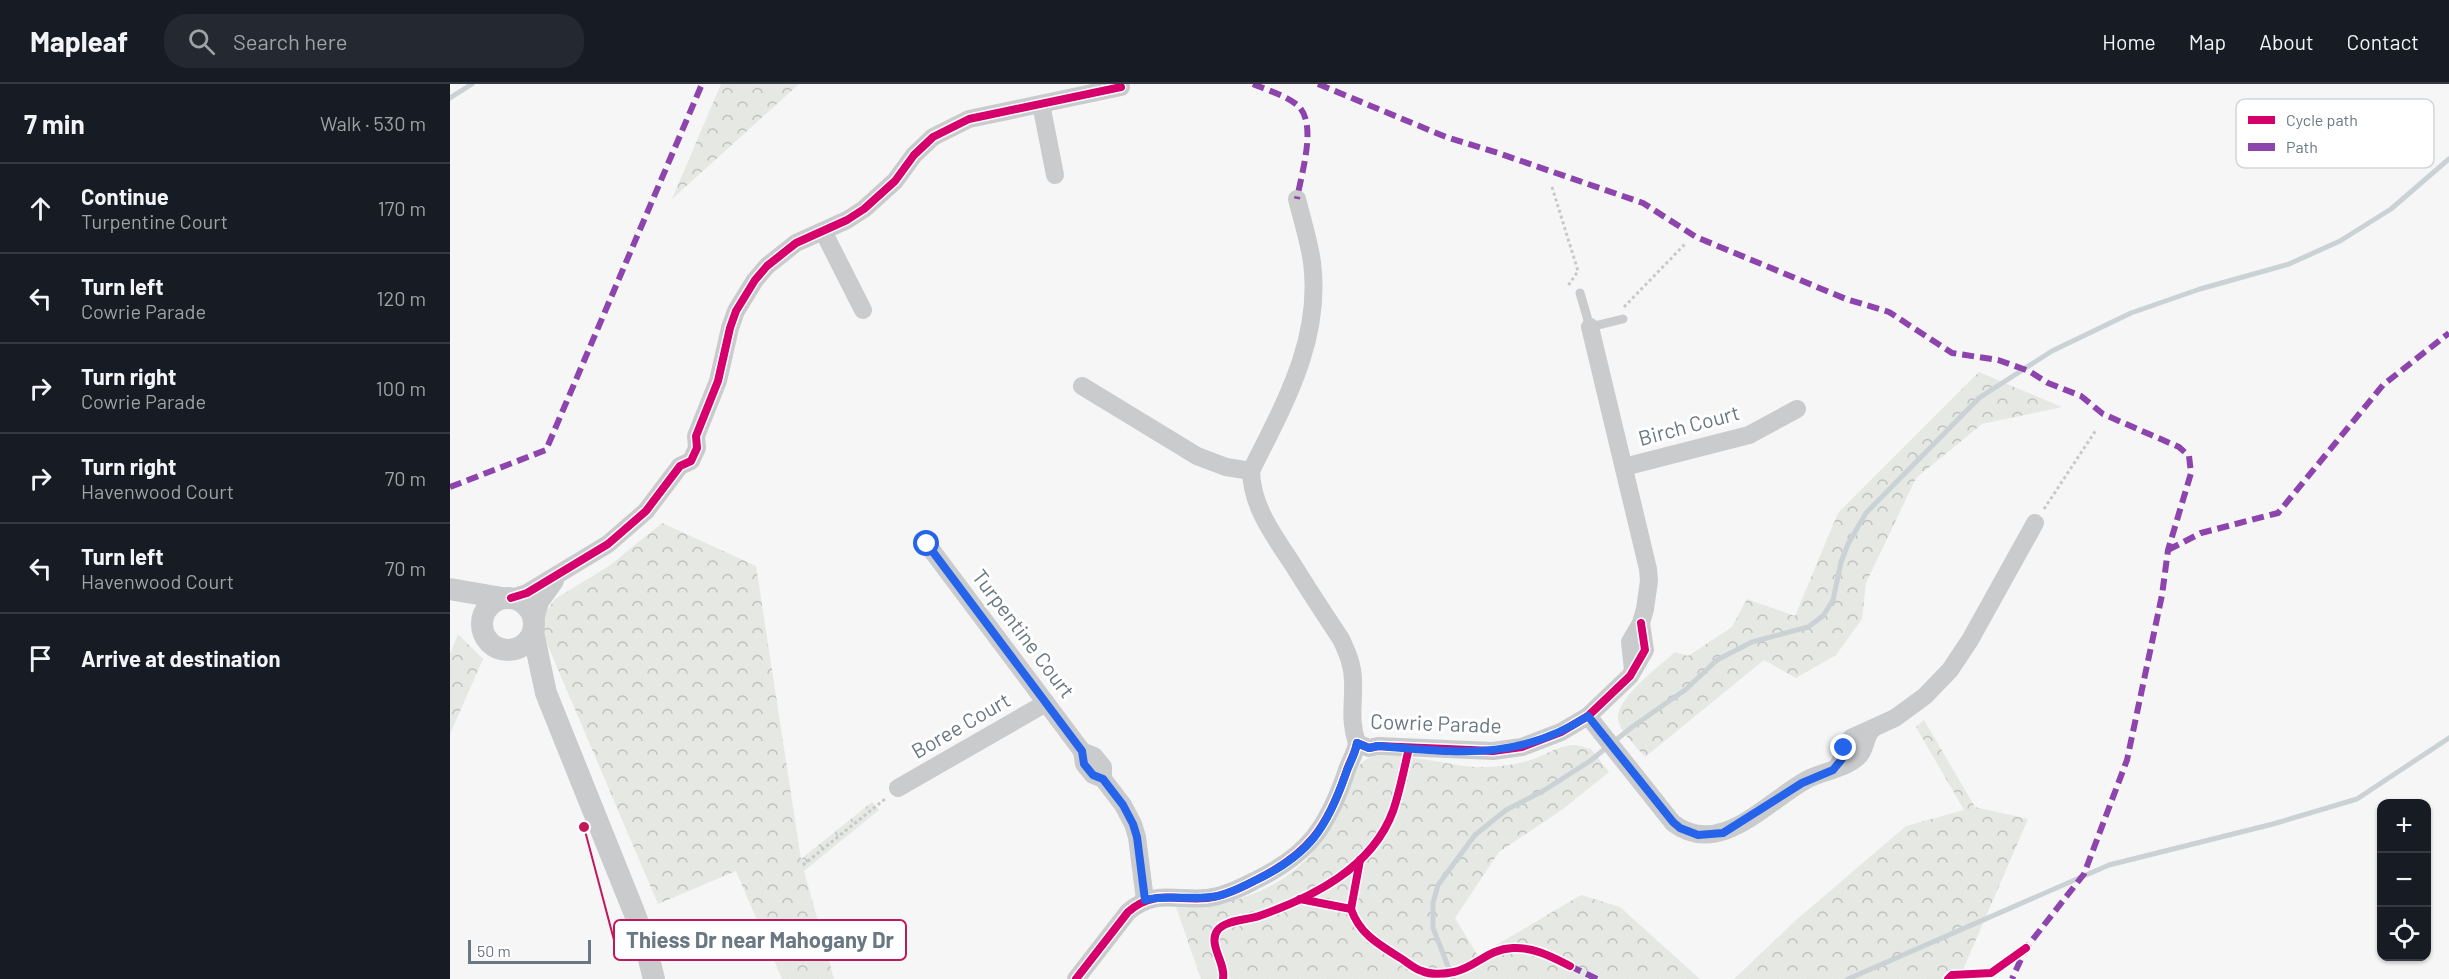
<!DOCTYPE html>
<html lang="en">
<head>
<meta charset="utf-8">
<style>
	:root { --surface:#171b24; --page:#242831; --text:#f1f3f6; --muted:#9ea1a6; --line:#363941 }
	body { margin:0; font-family:Barlow,sans-serif; background:var(--page); color:var(--text) }
	.controls { position:absolute; right:18px; bottom:18px; display:grid; overflow:hidden; border-radius:12px; box-shadow:0 2px 4px #0004 }
	.controls button { width:54px; height:54px; display:grid; place-items:center; padding:0; border:0; border-bottom:2px solid var(--line); background:var(--surface); color:var(--text); font:30px sans-serif }
	.scale { position:absolute; left:18px; bottom:15px; width:123px; box-sizing:border-box; padding-left:6px; border:3px solid #697883; border-top:0; font-size:16px; line-height:21px; white-space:nowrap; color:#697883; -webkit-text-stroke:4px #fff; paint-order:stroke }
	.stop { position:absolute; width:18px; height:18px; margin:-14px; border:4px solid #2563eb; border-radius:50%; background:#fff }
	.stop.end { background:#2563eb; border-color:#fff; box-shadow:0 2px 6px #0008 }
	.list { margin:0; padding:0; list-style:none }
	h2 { display:flex; justify-content:space-between; align-items:center; height:78px; margin:0; padding:0 24px; font-size:26px }
	h2 small { font-size:20px; font-weight:400; color:var(--muted) }
	.list li { display:grid; grid-template-columns:39px 1fr auto; gap:18px; align-items:center; box-sizing:border-box; height:90px; padding:0 24px; border-top:2px solid var(--line) }
	.list b { display:block; font-size:22px; white-space:nowrap }
	.list p { margin:0; font-size:20px; white-space:nowrap; color:var(--muted) }
	.list em { font-size:20px; font-style:normal; color:var(--muted) }
	.icon { flex:none; width:33px; height:33px; fill:none; stroke:currentColor; stroke-width:2; stroke-linecap:round; stroke-linejoin:round }
	.map { position:relative; flex:none; width:1999px; height:895px; overflow:hidden }
	header { display:flex; align-items:center; gap:36px; box-sizing:border-box; height:84px; padding:0 30px; background:var(--surface); border-bottom:2px solid var(--line) }
	header strong { font-size:28px }
	nav { display:flex; gap:33px; margin-inline-start:auto; font-size:21px }
	.search { width:420px; height:54px; background:var(--page); display:flex; align-items:center; gap:15px; box-sizing:border-box; padding:0 21px; border-radius:24px; color:var(--muted); font-size:22px }
	main { display:flex }
	aside { flex:1; background:var(--surface) }
	.map>svg:first-child { display:block }
	.forest { fill:url(#forest-crowns) }
	.lines { fill:none; stroke-linecap:round; stroke-linejoin:round }
	.stream { stroke:#cbd2d5; stroke-width:5 }
	.path { stroke:#c7c8c9; stroke-width:3; stroke-dasharray:3 3; stroke-linecap:butt }
	.service { stroke:#c9cbcc; stroke-width:9 }
	.minor { stroke:#c9cbcc; stroke-width:18 }
	.tertiary { stroke:#c9cbcc; stroke-width:22 }
	.quiet { stroke:#8e44ad; stroke-width:6; stroke-dasharray:12 6; stroke-linecap:butt }
	.cycleway-casing { stroke:#fff; stroke-width:11 }
	.cycleway { stroke:#d6006c; stroke-width:8 }
	.route { stroke:#2563eb; stroke-width:8 }
	.labels { text-anchor:middle; stroke-width:6; stroke-linejoin:round; paint-order:stroke }
	.street-label { font-size:21px; fill:#697883; stroke:#fff }
	.key { fill:#fff; stroke:#d2d6da; stroke-width:1.5 }
	.key-label { font-size:16px; fill:#697883 }
	.leader { fill:none; stroke:#c2185b; stroke-width:2 }
	.callout-dot { fill:#c2185b; stroke:#fff; stroke-width:2 }
	.callout { fill:#fff; stroke:#c2185b; stroke-width:2 }
	.callout-label { font-size:22px; text-anchor:middle; font-weight:bold; fill:#697883 }
</style>
</head>
<body>
<header>
<strong>Mapleaf</strong>
<div class="search"><svg class="icon" aria-label="search" viewBox="0 0 24 24"><circle cx="10" cy="10" r="6"/><path d="M15 15l6 6"/></svg>Search here</div>
<nav><a>Home</a><a>Map</a><a>About</a><a>Contact</a></nav>
</header>
<main>
<aside>
<h2>7 min<small>Walk · 530 m</small></h2>
<ul class="list">
<li><svg class="icon" aria-label="ahead" viewBox="0 0 24 24"><path d="M12 20V5M6 11l6-6 6 6"/></svg><div><b>Continue</b><p>Turpentine Court</p></div><em>170 m</em></li>
<li><svg class="icon" aria-label="left" viewBox="0 0 24 24"><path d="M17 20v-9H6M10 6l-5 5 5 5"/></svg><div><b>Turn left</b><p>Cowrie Parade</p></div><em>120 m</em></li>
<li><svg class="icon" aria-label="right" viewBox="0 0 24 24"><path d="M7 20v-9h11M14 6l5 5-5 5"/></svg><div><b>Turn right</b><p>Cowrie Parade</p></div><em>100 m</em></li>
<li><svg class="icon" aria-label="right" viewBox="0 0 24 24"><path d="M7 20v-9h11M14 6l5 5-5 5"/></svg><div><b>Turn right</b><p>Havenwood Court</p></div><em>70 m</em></li>
<li><svg class="icon" aria-label="left" viewBox="0 0 24 24"><path d="M17 20v-9H6M10 6l-5 5 5 5"/></svg><div><b>Turn left</b><p>Havenwood Court</p></div><em>70 m</em></li>
<li><svg class="icon" aria-label="arrive" viewBox="0 0 24 24"><path d="M6 21V4h12l-3 4 3 4H6"/></svg><div><b>Arrive at destination</b></div></li>
</ul>
</aside>
<div class="map">
<svg width="1999" height="895" viewBox="0 0 1999 895">
	<defs>
		<pattern id="forest-crowns" width="20" height="18" patternUnits="userSpaceOnUse" patternTransform="scale(1.5)"><rect width="20" height="18" fill="#e5e8e3"/><path d="M2 6a3 3 0 1 1 6 0M12 15a3 3 0 1 1 6 0" fill="none" stroke="#bec1bd"/></pattern>
	</defs>
	<rect width="100%" height="100%" fill="#f6f6f6"/>
	<g class="forest">
		<polygon points="271,0 349,0 222,115"/>
		<path d="M1529 288 1612 323 1532 340 1466 394 1416 499 1412 535 1386 571 1346 594 1314 576 1195 673C1187 663 1173 651 1169 639 1160 618 1210 582 1225 568L1238 572 1282 543 1297 515 1345 532 1388 429Z"/>
		<polygon points="212,439 306,482 351,775 422,718 429,726 354,787 384,895 332,895 286,787 208,820 95,555 93,538 95,529 105,515 159,482"/>
		<polygon points="8,550 33,575 0,650 0,570"/>
		<polygon points="1474,636 1525,723 1578,735 1509,895 1284,895 1345,837 1456,742 1514,726 1466,643"/>
		<path d="M1126 661 1141 665 1159 688 1113 725 1049 768 1005 834 1028 872 1131 811 1170 823 1250 895H751L726 823C778 826 841 803 870 758 877 748 881 736 886 725 894 709 901 684 917 675 936 664 1000 682 1025 683 1045 684 1065 681 1084 675 1099 669 1110 661 1126 661Z"/>
	</g>
	<g class="lines">
		<g class="stream">
			<polyline points="0,14 22,0"/>
			<polyline points="1003,895 983,844 983,819 988,801 1025,751 1056,726 1093,707 1140,677 1182,643 1235,606 1267,576 1302,558 1358,543 1373,532 1383,516 1391,478 1398,460 1416,429 1529,314 1602,267 1681,229 1750,205 1839,180 1890,157 1941,125 1999,75"/>
			<polyline points="1398,895 1659,781 1823,740 1907,715 1999,654"/>
		</g>
		<g class="path">
			<polyline points="1102,103 1128,187 1118,202"/>
			<polyline points="1174,223 1235,160"/>
			<polyline points="1594,425 1646,346"/>
			<polyline points="353,781 435,715"/>
			<path d="M901 825C910 851 930 861 952 875 958 879 965 885 972 887 981 891 994 890 1004 888 1027 883 1037 865 1063 864 1084 863 1102 873 1120 882"/>
		</g>
		<polyline class="service" points="1130,209 1140,243 1173,235"/>
		<g class="minor">
			<polyline points="591,20 605,91"/>
			<path d="M847 115C852 135 859 157 862 178 872 256 834 320 801 387 802 425 826 454 845 484 860 508 875 531 891 555 897 568 903 581 903 597 904 620 899 636 907 659"/>
			<polyline points="373,147 413,226"/>
			<polyline points="1140,243 1198,485 1199,497 1195,525 1191,539 1180,558 1183,586"/>
			<polyline points="632,302 747,372 776,383 801,387"/>
			<polyline points="1174,383 1299,351 1347,325"/>
			<polyline points="477,460 632,667 634,680 643,691 653,695 673,721 683,740 687,753 695,816"/>
			<polyline points="61,514 77,509 158,460 196,427 230,382 241,377 247,364 246,352 268,297 280,244 286,227 305,196 317,182 346,159 397,136 414,125 445,97 464,71 483,53 519,35 671,3"/>
			<polyline points="84,539 90,518 105,497"/>
			<path d="M1138 632 1223 739C1270 775 1317 717 1358 695 1374 687 1395 685 1408 673 1417 665 1414 652 1423 645"/>
			<polyline points="632,667 644,672 653,683 653,695"/>
			<polyline points="1387,683 1392,675 1394,664 1401,654 1445,634 1475,612 1500,586 1520,556 1585,439"/>
			<polyline points="448,704 596,619"/>
			<path d="M626 895 678 828C704 805 726 817 757 814 774 812 789 805 804 797 858 771 877 744 896 689 899 678 905 671 907 659L919 664 928 662 1043 667 1072 663 1111 648 1138 632 1180 592 1195 566 1191 539"/>
		</g>
		<g class="tertiary">
			<polyline points="0,505 52,514"/>
			<circle cx="58" cy="540" r="26"/>
			<polyline points="83,548 96,609 184,828 193,852 204,895"/>
		</g>
		<g class="quiet">
			<path d="M803 0C817 6 834 11 846 20 869 37 851 90 847 115"/>
			<polyline points="868,0 996,53 1048,69 1193,119 1246,153 1396,215 1439,228 1502,269 1548,276 1579,287 1598,299 1631,312 1653,330 1729,363 1739,372 1741,389 1718,466 1712,511 1677,676 1634,790 1576,864 1562,895"/>
			<polyline points="0,403 96,366 252,0"/>
			<polyline points="1718,466 1751,449 1828,429 1933,301 1999,249"/>
			<polyline points="1120,882 1147,895"/>
		</g>
		<g class="cycleway-casing">
			<g id="cycleway">
				<polyline points="61,514 77,509 158,460 196,427 230,382 241,377 247,364 246,352 268,297 280,244 286,227 305,196 317,182 346,159 397,136 414,125 445,97 464,71 483,53 519,35 671,3"/>
				<polyline points="850,815 901,825 910,776"/>
				<path d="M901 825C910 851 930 861 952 875 958 879 965 885 972 887 981 891 994 890 1004 888 1027 883 1037 865 1063 864 1084 863 1102 873 1120 882"/>
				<path d="M626 895 678 828C704 805 726 817 757 814 774 812 789 805 804 797 858 771 877 744 896 689 899 678 905 671 907 659L919 664 928 662 1043 667 1072 663 1111 648 1138 632 1180 592 1195 566 1191 539"/>
				<path d="M773 895C776 879 758 861 767 847 774 836 798 836 809 832 863 813 922 784 943 727 950 707 954 685 959 664"/>
				<polyline points="1498,895 1502,891 1541,889 1576,864"/>
			</g>
		</g>
		<use href="#cycleway" class="cycleway"/>
	</g>
	<g class="lines">
		<path class="route" d="M477 460 632 667 634 680 643 691 653 695 673 721 683 740 687 753 695 816C719 810 744 817 768 812 781 809 794 802 806 796 860 770 877 744 896 689 900 678 905 671 907 659L919 664 928 662C1008 668 1067 678 1138 632L1223 738 1230 744 1248 751 1273 749 1352 699 1383 686 1392 675 1394 664"/>
	</g>
	<g class="labels">
		<g class="street-label">
			<text transform="translate(1239 342) rotate(-15)" y="7">Birch Court</text>
			<text transform="translate(573 550) rotate(53)" y="7">Turpentine Court</text>
			<text transform="translate(986 640) rotate(2)" y="7">Cowrie Parade</text>
			<text transform="translate(511 642) rotate(-30)" y="7">Boree Court</text>
		</g>
	</g>
	<rect x="1786" y="15" width="198" height="69" rx="9" class="key"/>
	<rect x="1798" y="32" width="27" height="8" fill="#d6006c"/>
	<rect x="1798" y="59" width="27" height="8" fill="#8e44ad"/>
	<g class="key-label">
		<text x="1836" y="42">Cycle path</text>
		<text x="1836" y="69">Path</text>
	</g>
	<path class="leader" d="M134 743L164 856"/>
	<circle class="callout-dot" cx="134" cy="743" r="6"/>
	<rect class="callout" x="164" y="836" width="292" height="40" rx="6"/>
	<g class="callout-label">
		<text x="310" y="864">Thiess Dr near Mahogany Dr</text>
	</g>
</svg>
<div class="controls">
<button>+</button>
<button>−</button>
<button><svg class="icon" aria-label="locate" viewBox="0 0 24 24"><circle cx="12" cy="12" r="6"/><path d="M12 2v4M12 18v4M2 12h4M18 12h4"/></svg></button>
</div>
<div class="scale">50 m</div>
<div class="stop" style="left:477px;top:460px"></div>
<div class="stop end" style="left:1394px;top:664px"></div>
</div>
</main>
</body>
</html>
